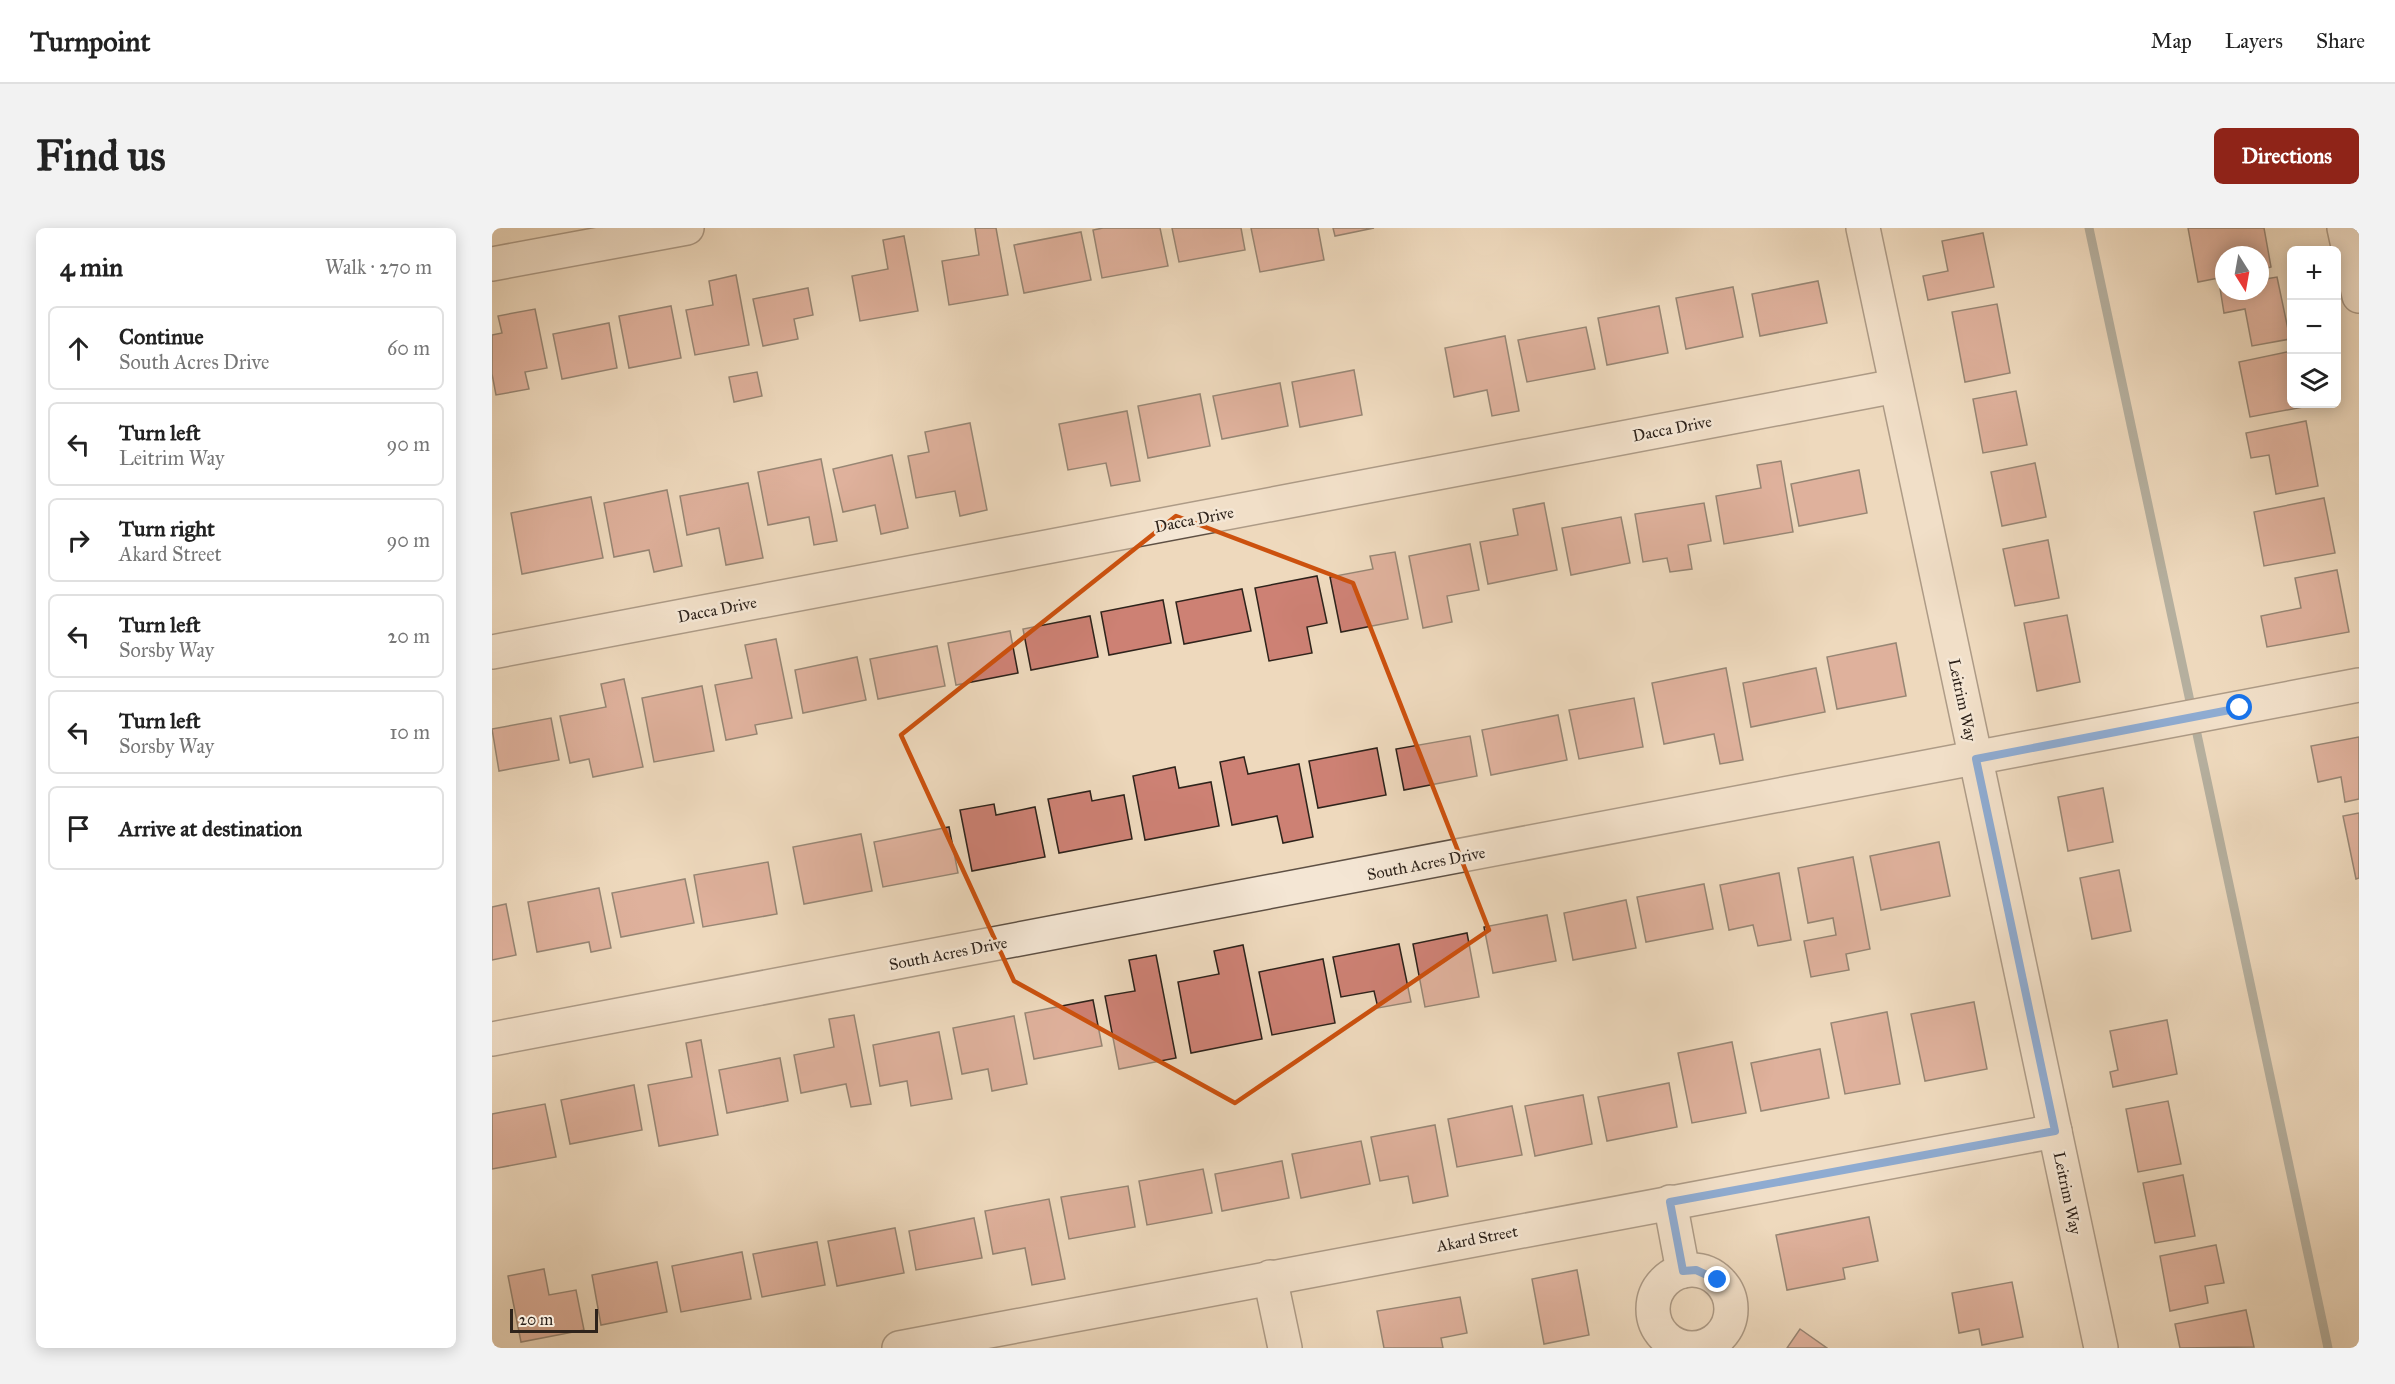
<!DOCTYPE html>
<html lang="en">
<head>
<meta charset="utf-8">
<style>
	:root { --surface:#fff; --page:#f2f2f2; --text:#222; --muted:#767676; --line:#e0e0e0; --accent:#8f2418 }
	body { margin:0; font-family:"IM FELL Great Primer",serif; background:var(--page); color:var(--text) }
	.controls { position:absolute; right:18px; top:18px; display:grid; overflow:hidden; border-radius:9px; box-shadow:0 3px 15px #0003 }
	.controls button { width:54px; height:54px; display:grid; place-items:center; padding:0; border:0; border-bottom:2px solid var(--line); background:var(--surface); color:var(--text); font:30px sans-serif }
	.compass { position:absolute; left:1723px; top:18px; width:54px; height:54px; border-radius:50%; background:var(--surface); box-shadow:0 3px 15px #0003; rotate:169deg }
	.scale { position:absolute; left:18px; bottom:15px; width:88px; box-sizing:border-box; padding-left:6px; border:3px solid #2e231b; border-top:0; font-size:16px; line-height:21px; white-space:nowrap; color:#2e231b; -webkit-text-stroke:4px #f4e6d4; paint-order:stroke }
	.stop { position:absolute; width:18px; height:18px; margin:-14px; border:4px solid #1a73e8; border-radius:50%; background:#fff }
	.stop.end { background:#1a73e8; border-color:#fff; box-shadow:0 2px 6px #0008 }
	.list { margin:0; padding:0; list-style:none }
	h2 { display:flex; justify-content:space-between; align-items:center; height:78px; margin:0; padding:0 24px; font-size:26px }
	h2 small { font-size:20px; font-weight:400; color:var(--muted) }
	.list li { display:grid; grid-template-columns:39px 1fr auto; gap:18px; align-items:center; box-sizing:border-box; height:84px; margin:0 12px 12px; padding:0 12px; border:2px solid var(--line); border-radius:9px }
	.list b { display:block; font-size:22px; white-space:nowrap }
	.list p { margin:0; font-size:20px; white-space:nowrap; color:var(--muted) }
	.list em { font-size:20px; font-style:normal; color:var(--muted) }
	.icon { flex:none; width:33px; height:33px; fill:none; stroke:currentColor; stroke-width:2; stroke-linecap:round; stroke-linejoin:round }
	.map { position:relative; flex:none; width:1867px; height:1120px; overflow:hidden; border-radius:9px }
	header { display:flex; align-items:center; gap:36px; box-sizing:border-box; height:84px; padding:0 30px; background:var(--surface); border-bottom:2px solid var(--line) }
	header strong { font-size:28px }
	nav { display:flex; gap:33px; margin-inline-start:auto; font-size:21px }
	.intro { display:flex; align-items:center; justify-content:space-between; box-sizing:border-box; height:144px; padding:0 36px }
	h1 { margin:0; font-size:42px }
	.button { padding:15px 27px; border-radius:9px; background:var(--accent); color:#fff; font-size:21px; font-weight:700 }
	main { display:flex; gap:36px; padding:0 36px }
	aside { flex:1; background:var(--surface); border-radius:9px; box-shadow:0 3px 15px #0003 }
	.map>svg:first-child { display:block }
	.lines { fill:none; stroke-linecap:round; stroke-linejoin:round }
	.stream { stroke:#6f7d79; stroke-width:9 }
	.building { fill:#cd8174; stroke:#2e231b; stroke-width:1.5 }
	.street-casing { stroke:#5e5044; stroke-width:36 }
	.street { stroke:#f4e6d4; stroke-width:33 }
	.route { stroke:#1a73e8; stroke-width:8 }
	.marked { fill:none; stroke:#cc510e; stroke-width:4.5; stroke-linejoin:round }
	.labels { text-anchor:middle; stroke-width:5; stroke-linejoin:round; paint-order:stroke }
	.street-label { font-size:16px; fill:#2e231b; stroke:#f4e6d4 }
</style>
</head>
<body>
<header>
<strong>Turnpoint</strong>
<nav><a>Map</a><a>Layers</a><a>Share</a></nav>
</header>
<div class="intro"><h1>Find us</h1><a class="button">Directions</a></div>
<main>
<aside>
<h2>4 min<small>Walk · 270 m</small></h2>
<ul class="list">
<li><svg class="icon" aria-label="ahead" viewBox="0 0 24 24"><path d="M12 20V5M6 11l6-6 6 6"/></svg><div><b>Continue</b><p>South Acres Drive</p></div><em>60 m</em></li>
<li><svg class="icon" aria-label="left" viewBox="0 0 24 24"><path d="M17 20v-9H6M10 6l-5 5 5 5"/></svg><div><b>Turn left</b><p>Leitrim Way</p></div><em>90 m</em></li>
<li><svg class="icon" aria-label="right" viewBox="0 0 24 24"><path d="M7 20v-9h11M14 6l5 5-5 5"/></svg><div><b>Turn right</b><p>Akard Street</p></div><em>90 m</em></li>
<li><svg class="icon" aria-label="left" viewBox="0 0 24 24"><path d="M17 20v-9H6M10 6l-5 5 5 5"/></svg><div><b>Turn left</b><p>Sorsby Way</p></div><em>20 m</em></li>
<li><svg class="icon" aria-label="left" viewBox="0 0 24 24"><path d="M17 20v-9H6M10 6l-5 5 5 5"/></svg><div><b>Turn left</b><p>Sorsby Way</p></div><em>10 m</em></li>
<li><svg class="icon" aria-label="arrive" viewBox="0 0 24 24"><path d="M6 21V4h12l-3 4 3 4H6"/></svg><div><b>Arrive at destination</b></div></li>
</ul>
</aside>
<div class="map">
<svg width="1867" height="1120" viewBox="0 0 1867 1120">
	<rect width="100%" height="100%" fill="#eed9bd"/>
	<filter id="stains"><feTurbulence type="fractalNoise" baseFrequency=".00333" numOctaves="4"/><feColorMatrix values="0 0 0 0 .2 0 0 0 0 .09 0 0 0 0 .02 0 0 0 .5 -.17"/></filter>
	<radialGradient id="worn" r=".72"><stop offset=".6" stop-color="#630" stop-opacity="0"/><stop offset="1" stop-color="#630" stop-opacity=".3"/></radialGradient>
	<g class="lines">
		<polyline class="stream" points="1597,0 1836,1120"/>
	</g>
	<g class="building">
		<polygon points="483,0 504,0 516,67 457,77 450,33 487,27"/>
		<polygon points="611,0 668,0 676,38 610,50 601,2"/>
		<polygon points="680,0 749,0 753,22 687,34"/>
		<polygon points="759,0 826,0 832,32 768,44"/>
		<polygon points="841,0 882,0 843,8"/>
		<polygon points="1696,0 1772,0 1779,39 1768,42 1768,27 1732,27 1732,49 1706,54"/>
		<polygon points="589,4 599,52 532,65 522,17"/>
		<polygon points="1491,5 1502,59 1436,72 1431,48 1456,43 1450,13"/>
		<polygon points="412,8 426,83 368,93 360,48 396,41 391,12"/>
		<polygon points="244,47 257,117 203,127 194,82 221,77 217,53"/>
		<polygon points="1785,49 1798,111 1760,118 1753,81 1732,85 1728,60 1732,59 1732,63 1768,63 1768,52"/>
		<polygon points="1326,53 1335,95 1268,108 1260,66"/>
		<polygon points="1241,59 1251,109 1194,121 1184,70"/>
		<polygon points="316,60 321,87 302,91 306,111 271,118 261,71"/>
		<polygon points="1505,76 1518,145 1473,154 1460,84"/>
		<polygon points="179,78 189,130 137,140 127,88"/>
		<polygon points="1167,78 1176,125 1115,137 1106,90"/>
		<polygon points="43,81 55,140 33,144 37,161 4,167 0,146 0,107 10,105 6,88"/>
		<polygon points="117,95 125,140 70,151 61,106"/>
		<polygon points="1094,99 1103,141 1035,154 1026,112"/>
		<polygon points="1013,108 1027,183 1000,188 995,162 962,169 953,120"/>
		<polygon points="1800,123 1800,176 1827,176 1758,189 1747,134"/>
		<polygon points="862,142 870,187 808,199 800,154"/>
		<polygon points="265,144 270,168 242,174 237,149"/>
		<polygon points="788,155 796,198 730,211 721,168"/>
		<polygon points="1524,163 1535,217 1491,225 1481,171"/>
		<polygon points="708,166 718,218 656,230 646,178"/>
		<polygon points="635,183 648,253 619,258 614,235 576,242 567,196"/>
		<polygon points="1814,193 1826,258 1784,266 1777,227 1759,230 1754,205"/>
		<polygon points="478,195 495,282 468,288 463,263 424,270 416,228 437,224 433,204"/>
		<polygon points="400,227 416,300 389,306 383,277 351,284 341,241"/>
		<polygon points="329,231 345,313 322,317 317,289 276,297 266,244"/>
		<polygon points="1289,233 1301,304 1232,316 1224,268 1269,260 1265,237"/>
		<polygon points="1543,235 1554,289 1510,298 1499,244"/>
		<polygon points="1367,242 1375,285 1307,298 1299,256"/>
		<polygon points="256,255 271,330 234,337 227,300 195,307 188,268"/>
		<polygon points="175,262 190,338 162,344 157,322 122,329 112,275"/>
		<polygon points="99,269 111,330 30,346 19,285"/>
		<polygon points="1832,270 1843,325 1772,338 1762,284"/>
		<polygon points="1052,275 1065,342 996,356 988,314 1026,307 1021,281"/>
		<polygon points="1212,275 1219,313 1196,317 1200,341 1178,344 1175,330 1151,334 1143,286"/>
		<polygon points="1129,289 1138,335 1079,347 1070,300"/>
		<polygon points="1556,312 1567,370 1523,378 1511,321"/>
		<polygon points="978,316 987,362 955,368 960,394 931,400 917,328"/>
		<polygon points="903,324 916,391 849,404 838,349 881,341 878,328"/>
		<polygon points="1845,342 1857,404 1775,419 1769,388 1809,380 1803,350"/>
		<polygon points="825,348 835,395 815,399 820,425 777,433 763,360"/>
		<polygon points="750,361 759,403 692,416 684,374"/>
		<polygon points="671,372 679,415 617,427 609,384"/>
		<polygon points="1575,387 1588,454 1545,463 1532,395"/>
		<polygon points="598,388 606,429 539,442 531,401"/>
		<polygon points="518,403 526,445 464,457 456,415"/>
		<polygon points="284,411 300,490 263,497 265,506 234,512 223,457 260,450 253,417"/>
		<polygon points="1404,415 1414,468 1345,481 1335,429"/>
		<polygon points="445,418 453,458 386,471 378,431"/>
		<polygon points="365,429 374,472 311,485 303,442"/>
		<polygon points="1234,440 1251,532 1228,536 1222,506 1172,516 1160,455"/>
		<polygon points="1324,440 1333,484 1259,499 1251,455"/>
		<polygon points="132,451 151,539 101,549 97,531 78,535 68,488 114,479 109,456"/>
		<polygon points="210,458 222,523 162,534 150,470"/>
		<polygon points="1142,470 1151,519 1087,531 1077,482"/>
		<polygon points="1066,487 1075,532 999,547 990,502"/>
		<polygon points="59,490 67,532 7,543 0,501"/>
		<polygon points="978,508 985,548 912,562 904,521"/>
		<polygon points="1867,509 1867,571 1853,574 1849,549 1826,554 1819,518"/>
		<polygon points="885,520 894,567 826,580 817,533"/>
		<polygon points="752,529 756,546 807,536 821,609 791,615 785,588 740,597 728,534"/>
		<polygon points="683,539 687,560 719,554 727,598 653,612 641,548"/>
		<polygon points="1611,560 1621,614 1576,623 1566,569"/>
		<polygon points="598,563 600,573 632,567 640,611 567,625 556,571"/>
		<polygon points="502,576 504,587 543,579 553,629 480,643 468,582"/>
		<polygon points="1867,585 1867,650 1864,651 1851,588"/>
		<polygon points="457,599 466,645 391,659 382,614"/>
		<polygon points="369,606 380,663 312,676 301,619"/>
		<polygon points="1447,614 1458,668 1389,682 1378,628"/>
		<polygon points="1361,629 1378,721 1354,726 1357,742 1319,749 1312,713 1344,707 1341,690 1316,695 1306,640"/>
		<polygon points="276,634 285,686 211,699 202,647"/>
		<polygon points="1627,642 1639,703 1600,711 1588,650"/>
		<polygon points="1287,645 1299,712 1266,718 1261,697 1237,702 1228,657"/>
		<polygon points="193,651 202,695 129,709 120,665"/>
		<polygon points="1212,656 1221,701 1154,714 1145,669"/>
		<polygon points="107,660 119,720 99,724 97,714 45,724 36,674"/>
		<polygon points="1134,672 1144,720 1081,732 1072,685"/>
		<polygon points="14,676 24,727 0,732 0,679"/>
		<polygon points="1055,687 1064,733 1001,745 992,699"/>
		<polygon points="975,705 987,769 933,779 921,716"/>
		<polygon points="907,716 919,774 886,780 882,763 849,769 841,729"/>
		<polygon points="751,717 770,811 699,825 686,754 727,746 722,723"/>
		<polygon points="664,727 684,830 627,841 613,768 643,763 637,732"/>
		<polygon points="831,731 843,795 780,807 767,744"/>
		<polygon points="601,772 610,818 542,831 533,785"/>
		<polygon points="1482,774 1495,841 1433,853 1419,786"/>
		<polygon points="1395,784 1408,856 1353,866 1339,795"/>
		<polygon points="362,787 379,876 359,879 354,856 309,865 302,827 342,819 337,791"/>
		<polygon points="522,788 535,856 500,863 496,841 470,846 461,800"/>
		<polygon points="1675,792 1685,846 1621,859 1618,844 1626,842 1618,803"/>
		<polygon points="447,804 460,871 419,878 415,853 388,858 381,817"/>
		<polygon points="209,812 226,907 167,918 156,857 200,849 194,815"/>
		<polygon points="1240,814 1254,885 1200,895 1186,825"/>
		<polygon points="1328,821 1337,870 1269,883 1259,835"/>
		<polygon points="288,830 296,873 235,885 227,842"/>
		<polygon points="1177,855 1185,899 1115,913 1106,869"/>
		<polygon points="142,857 150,902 78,916 69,872"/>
		<polygon points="1091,867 1100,916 1043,928 1033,878"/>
		<polygon points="1676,873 1689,936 1646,944 1634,881"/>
		<polygon points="53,876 64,929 0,941 0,886"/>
		<polygon points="1020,878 1030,927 965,939 956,891"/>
		<polygon points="943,897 956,968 921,975 916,948 888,953 879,909"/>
		<polygon points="869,913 878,956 809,970 800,926"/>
		<polygon points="790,933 797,970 730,983 723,946"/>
		<polygon points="711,941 720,985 655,997 647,953"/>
		<polygon points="1691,947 1703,1008 1663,1015 1651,955"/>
		<polygon points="636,958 643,999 577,1011 569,969"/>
		<polygon points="557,971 573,1051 540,1057 533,1020 501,1026 493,983"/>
		<polygon points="1377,989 1386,1033 1351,1040 1353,1051 1295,1062 1284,1007"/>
		<polygon points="482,990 490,1030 424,1042 417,1003"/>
		<polygon points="403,1000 412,1045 345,1058 336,1013"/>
		<polygon points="325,1014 333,1057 270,1069 261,1026"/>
		<polygon points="1724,1017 1732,1055 1713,1058 1716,1075 1678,1083 1668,1028"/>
		<polygon points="250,1024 259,1071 189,1084 180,1038"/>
		<polygon points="165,1034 175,1084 109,1097 100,1047"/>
		<polygon points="52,1041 57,1067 84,1062 92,1102 29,1114 16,1048"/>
		<polygon points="1085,1042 1097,1107 1052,1116 1040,1051"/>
		<polygon points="1520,1054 1531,1109 1490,1117 1487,1101 1467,1105 1460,1065"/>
		<polygon points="968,1069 975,1105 949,1110 951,1120 892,1120 885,1083"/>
		<polygon points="1754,1082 1762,1119 1688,1120 1683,1096"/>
		<polygon points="1308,1101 1335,1120 1295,1120"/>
	</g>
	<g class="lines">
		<g class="street-casing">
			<g id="street">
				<polyline points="1371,0 1609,1120"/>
				<polyline points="1852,0 1867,68"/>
				<polyline points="0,36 195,0"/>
				<polyline points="0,424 1404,158"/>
				<polyline points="0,811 1867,457"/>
				<polyline points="1178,974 1191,1043"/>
				<circle cx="1200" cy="1081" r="39"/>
				<polyline points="778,1049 793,1120"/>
				<polyline points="407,1120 1563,903"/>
			</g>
		</g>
		<use href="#street" class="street"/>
	</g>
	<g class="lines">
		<polyline class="route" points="1226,1052 1204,1042 1191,1043 1178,974 1563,903 1484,531 1748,480"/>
	</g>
	<path d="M0 0H1867V1120H0ZM684 288 861 355 997 702 743 875 522 753 409 507Z" fill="#eed9bd" fill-opacity=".55" fill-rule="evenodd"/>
	<path class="marked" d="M684 288 861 355 997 702 743 875 522 753 409 507Z"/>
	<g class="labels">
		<g class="street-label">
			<text transform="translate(1180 200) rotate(-11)" y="6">Dacca Drive</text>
			<text transform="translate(702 291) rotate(-11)" y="6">Dacca Drive</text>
			<text transform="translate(225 381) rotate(-11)" y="6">Dacca Drive</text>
			<text transform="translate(1471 472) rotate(78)" y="6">Leitrim Way</text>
			<text transform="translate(934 635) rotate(-11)" y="6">South Acres Drive</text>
			<text transform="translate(456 725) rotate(-11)" y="6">South Acres Drive</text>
			<text transform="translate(1576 965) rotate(78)" y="6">Leitrim Way</text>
			<text transform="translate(985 1010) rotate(-11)" y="6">Akard Street</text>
		</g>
	</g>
	<rect width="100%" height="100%" filter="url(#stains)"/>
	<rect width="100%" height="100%" fill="url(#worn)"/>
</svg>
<div class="controls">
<button>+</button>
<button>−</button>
<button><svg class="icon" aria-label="layers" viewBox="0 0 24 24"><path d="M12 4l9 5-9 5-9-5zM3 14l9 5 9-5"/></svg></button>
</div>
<svg class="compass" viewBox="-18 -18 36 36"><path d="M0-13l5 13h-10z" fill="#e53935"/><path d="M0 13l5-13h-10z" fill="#767676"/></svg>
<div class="scale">20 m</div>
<div class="stop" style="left:1748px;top:480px"></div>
<div class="stop end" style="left:1226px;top:1052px"></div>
</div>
</main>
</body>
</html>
